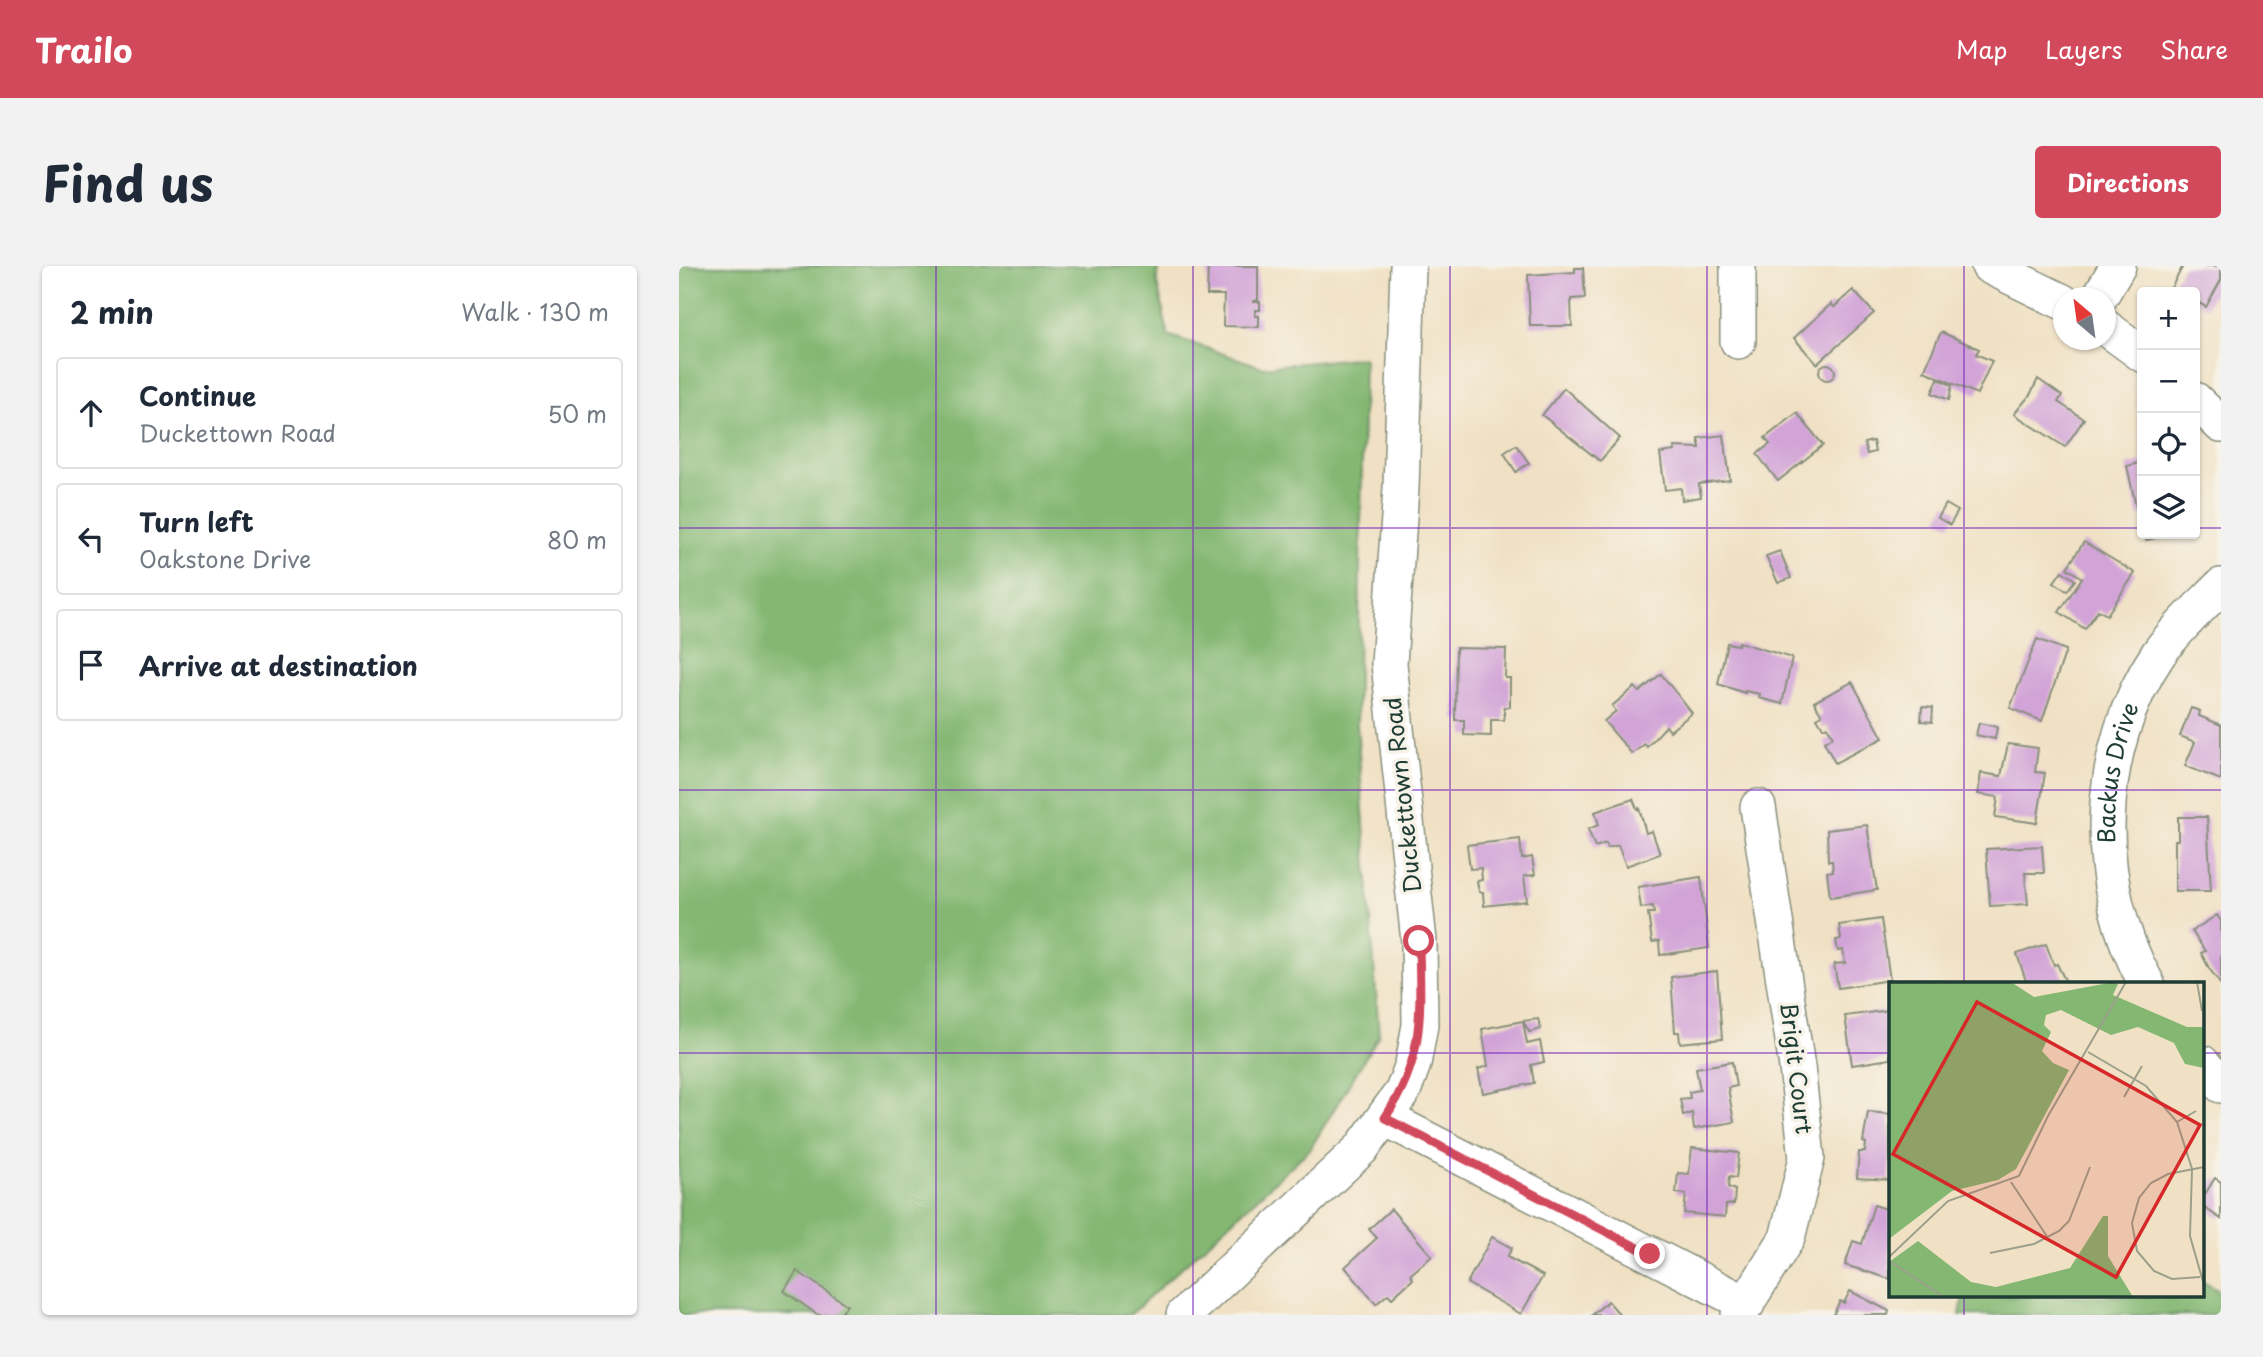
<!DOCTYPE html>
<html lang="en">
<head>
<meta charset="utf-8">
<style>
	:root { --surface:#fff; --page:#f2f2f3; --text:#1f2937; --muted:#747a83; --line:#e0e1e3; --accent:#d1495b }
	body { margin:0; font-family:"Playpen Sans",sans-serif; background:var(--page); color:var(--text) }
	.controls { position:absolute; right:21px; top:21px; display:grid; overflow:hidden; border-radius:7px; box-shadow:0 2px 5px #0004 }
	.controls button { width:63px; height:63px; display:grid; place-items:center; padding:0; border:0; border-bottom:2px solid var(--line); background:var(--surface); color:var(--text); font:35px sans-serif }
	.compass { position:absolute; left:1374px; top:21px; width:63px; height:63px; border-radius:50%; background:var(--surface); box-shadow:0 2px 5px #0004; rotate:331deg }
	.stop { position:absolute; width:21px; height:21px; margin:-16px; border:5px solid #d1495b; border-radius:50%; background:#fff }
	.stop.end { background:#d1495b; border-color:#fff; box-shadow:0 2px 7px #0008 }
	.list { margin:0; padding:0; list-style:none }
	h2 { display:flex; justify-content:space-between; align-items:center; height:91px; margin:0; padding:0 28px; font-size:30px }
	h2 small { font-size:23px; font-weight:400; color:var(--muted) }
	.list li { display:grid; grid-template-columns:46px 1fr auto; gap:21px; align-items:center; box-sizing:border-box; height:112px; margin:0 14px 14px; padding:0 14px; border:2px solid var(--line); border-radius:7px }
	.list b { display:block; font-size:26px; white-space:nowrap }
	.list p { margin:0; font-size:23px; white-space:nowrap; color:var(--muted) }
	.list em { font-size:23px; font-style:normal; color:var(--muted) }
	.icon { flex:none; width:38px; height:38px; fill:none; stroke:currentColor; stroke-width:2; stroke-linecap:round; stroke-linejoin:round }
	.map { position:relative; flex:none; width:1542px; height:1049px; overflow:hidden; border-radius:7px }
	header { display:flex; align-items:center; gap:42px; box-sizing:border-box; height:98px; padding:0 35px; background:var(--accent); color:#fff }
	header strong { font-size:33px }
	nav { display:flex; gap:38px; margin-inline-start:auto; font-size:24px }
	.intro { display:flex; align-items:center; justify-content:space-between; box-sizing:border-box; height:168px; padding:0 42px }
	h1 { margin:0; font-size:49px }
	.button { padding:18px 32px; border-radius:7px; background:var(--accent); color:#fff; font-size:24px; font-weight:700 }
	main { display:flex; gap:42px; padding:0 42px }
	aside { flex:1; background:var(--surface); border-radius:7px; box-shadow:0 2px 5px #0004 }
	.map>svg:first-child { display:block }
	.forest { fill:#83b772; stroke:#517a53; stroke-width:2 }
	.building { fill:#d1a3d7 }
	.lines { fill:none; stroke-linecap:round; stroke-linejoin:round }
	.minor-casing { stroke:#888f7c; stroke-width:38 }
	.minor { stroke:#fff; stroke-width:35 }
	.route { stroke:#d1495b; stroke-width:9 }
	.grid { fill:none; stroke:#7b2cbf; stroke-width:2; stroke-opacity:0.55 }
	.labels { text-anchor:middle; stroke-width:7; stroke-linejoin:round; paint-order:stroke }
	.street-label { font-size:23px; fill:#1f3d34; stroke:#f7f3e8 }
	.inset-road { fill:none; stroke:#9c9f8a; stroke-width:2 }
	.view { fill:#d62828; fill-opacity:0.15; stroke:#d62828; stroke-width:3.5 }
	.inset-edge { fill:none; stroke:#1f3d34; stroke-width:3.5 }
</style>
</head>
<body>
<header>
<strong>Trailo</strong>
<nav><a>Map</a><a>Layers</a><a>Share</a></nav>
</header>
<div class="intro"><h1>Find us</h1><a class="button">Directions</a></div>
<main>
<aside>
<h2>2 min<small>Walk · 130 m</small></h2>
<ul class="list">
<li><svg class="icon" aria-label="ahead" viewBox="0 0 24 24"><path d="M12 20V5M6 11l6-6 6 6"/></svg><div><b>Continue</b><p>Duckettown Road</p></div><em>50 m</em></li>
<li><svg class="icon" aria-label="left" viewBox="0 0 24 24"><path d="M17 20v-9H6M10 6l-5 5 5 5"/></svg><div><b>Turn left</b><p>Oakstone Drive</p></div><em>80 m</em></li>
<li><svg class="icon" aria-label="arrive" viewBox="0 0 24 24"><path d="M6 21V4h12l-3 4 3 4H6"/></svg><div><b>Arrive at destination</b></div></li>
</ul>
</aside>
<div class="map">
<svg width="1542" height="1049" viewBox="0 0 1542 1049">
	<rect width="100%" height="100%" fill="#f7f3e8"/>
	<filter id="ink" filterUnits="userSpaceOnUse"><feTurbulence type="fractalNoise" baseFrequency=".0143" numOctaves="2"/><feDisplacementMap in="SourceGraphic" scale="14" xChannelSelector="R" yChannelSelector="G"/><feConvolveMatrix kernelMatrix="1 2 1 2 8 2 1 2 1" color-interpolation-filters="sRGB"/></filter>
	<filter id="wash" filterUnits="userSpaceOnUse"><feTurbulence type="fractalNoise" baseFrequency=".00686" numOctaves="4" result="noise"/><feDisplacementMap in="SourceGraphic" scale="28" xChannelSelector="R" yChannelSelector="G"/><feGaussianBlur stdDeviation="1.57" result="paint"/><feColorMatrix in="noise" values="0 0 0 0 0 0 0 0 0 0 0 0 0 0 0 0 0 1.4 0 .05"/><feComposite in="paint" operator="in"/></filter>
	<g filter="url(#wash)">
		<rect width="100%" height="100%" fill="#f0e1c4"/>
		<g class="forest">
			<polygon points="0,0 479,0 478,16 489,69 583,101 685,91 678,459 700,769 631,883 451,1049 0,1049"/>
			<polygon points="1523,1015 1542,1026 1542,1049 1281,1049 1284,1030 1523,1030"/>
		</g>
		<g id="blocks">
			<g class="building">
				<polygon points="529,0 579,0 579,34 573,36 581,36 581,44 576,44 576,50 580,50 580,61 544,60 545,29 528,29"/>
				<polygon points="1504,0 1542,0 1542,14 1527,41 1516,35 1516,26 1500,26 1492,22"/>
				<polygon points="896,2 904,2 906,32 892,33 893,60 851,60 849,9 896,6"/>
				<polygon points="1174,24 1195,47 1138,98 1115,72 1152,38 1155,41"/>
				<polygon points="1262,66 1300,83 1297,88 1313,95 1298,128 1245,105"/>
				<circle cx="1148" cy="106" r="8"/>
				<polygon points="1259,113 1273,119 1270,134 1253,127"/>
				<polygon points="1359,113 1383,130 1379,136 1405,153 1386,181 1335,148 1351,129"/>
				<polygon points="885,122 941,172 921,195 863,149"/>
				<polygon points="1118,147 1144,179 1099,215 1078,188 1091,178 1086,172"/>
				<polygon points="1045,169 1051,214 1020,218 1022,231 1003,234 1002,222 986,224 981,187 996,185 995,181 1021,182 1019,172"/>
				<polygon points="1194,175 1196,186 1188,188 1185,177"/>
				<polygon points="837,179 850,197 837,206 825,187"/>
				<polygon points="1463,196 1463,249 1459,250 1448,200"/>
				<polygon points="1267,238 1279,245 1271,259 1259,252"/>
				<polygon points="1466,268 1492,268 1492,269 1467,274"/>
				<polygon points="1405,276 1456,307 1428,349 1419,344 1406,363 1380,346 1403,312 1388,302"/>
				<polygon points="1101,285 1112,312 1099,317 1087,290"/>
				<polygon points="1383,305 1396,314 1388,325 1375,316"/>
				<polygon points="1358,373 1387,384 1363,455 1331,442"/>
				<polygon points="1060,376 1113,392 1103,438 1080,432 1081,428 1066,425 1066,427 1039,418 1048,377 1059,379"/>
				<polygon points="777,382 827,383 826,412 831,412 831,441 825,441 825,454 812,454 812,470 785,469 785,454 776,454"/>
				<polygon points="982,408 1013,447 991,465 987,460 968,481 966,478 953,488 925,455 937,445 933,440 956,421 960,426"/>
				<polygon points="1173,416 1204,472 1156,497 1145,476 1154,471 1148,460 1144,462 1138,452 1143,449 1135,436"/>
				<polygon points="1243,441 1254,442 1253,456 1242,455"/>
				<polygon points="1512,442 1521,445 1520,450 1542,459 1542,514 1506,500 1516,476 1501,470"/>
				<polygon points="1300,457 1318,461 1316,473 1297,469"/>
				<polygon points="1329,478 1359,482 1356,506 1366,507 1358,557 1316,551 1319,531 1299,528 1302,507 1322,510"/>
				<polygon points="954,533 958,543 960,542 967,567 973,565 981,588 947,600 939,579 929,582 927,577 916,581 909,563 920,559 916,546"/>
				<polygon points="1499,551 1528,551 1532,625 1496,625 1496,574 1499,574"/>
				<polygon points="1188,559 1198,624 1151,631 1148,606 1154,605 1153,595 1149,595 1148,564"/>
				<polygon points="841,573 843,593 853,591 856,609 845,610 848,635 805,640 804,626 800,626 798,615 803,614 802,602 791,603 788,579"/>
				<polygon points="1363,580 1365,607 1346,607 1349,638 1311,640 1307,583"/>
				<polygon points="1022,611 1030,682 981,689 980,675 973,676 969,647 975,647 974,640 962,642 959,621"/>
				<polygon points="1538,649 1542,655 1542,719 1530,702 1522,687 1526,685 1513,665"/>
				<polygon points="1202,653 1211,714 1159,722 1155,698 1166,697 1164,684 1159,685 1157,674 1162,673 1160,659"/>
				<polygon points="1367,678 1375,699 1378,698 1388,718 1348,718 1338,688"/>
				<polygon points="1038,705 1043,773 1001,777 1000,766 996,766 992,711"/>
				<polygon points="1211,744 1211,793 1173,799 1166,750"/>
				<polygon points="859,753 862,763 850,766 844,755"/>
				<polygon points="844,755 848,778 861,775 865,796 852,799 855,817 804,827 799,803 809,800 803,763"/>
				<polygon points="1053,796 1057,820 1049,822 1055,856 1015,863 1013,847 1004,849 1001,833 1011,832 1010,826 1021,824 1017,802"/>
				<polygon points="1189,846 1211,848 1211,914 1178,912 1180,886 1186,886 1187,877 1184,876"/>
				<polygon points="1013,882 1060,887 1057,912 1050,911 1049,921 1056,924 1055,938 1047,939 1046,951 1005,947 1007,928 997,927 999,907 1010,908"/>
				<polygon points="1536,912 1542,916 1542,953 1523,940 1523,933"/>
				<polygon points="1195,939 1211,944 1211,1013 1166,999 1174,975 1183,978"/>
				<polygon points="712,943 753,990 731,1009 734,1013 713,1032 709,1028 697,1038 666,1001 698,972 690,963"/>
				<polygon points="813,971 833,982 828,991 864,1010 842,1048 788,1017"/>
				<polygon points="118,1005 168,1039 161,1049 139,1049 105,1025"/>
				<polygon points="1171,1025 1210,1045 1209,1049 1154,1049 1161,1035 1165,1037"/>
				<polygon points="929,1035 941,1049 913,1049"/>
			</g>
		</g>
	</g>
	<g filter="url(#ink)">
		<use href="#blocks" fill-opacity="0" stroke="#888f7c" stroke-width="2"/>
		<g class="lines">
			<g class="minor-casing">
				<g id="minor">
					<polyline points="1310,0 1384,36"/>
					<polyline points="1420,32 1439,0"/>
					<polyline points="1426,61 1463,88"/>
					<polyline points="1059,75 1059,0"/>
					<polyline points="1516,134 1542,159"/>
					<path id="s1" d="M1468 718C1411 618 1415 483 1480 387 1497 363 1521 341 1542 320"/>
					<polyline points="1523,797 1542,819"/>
					<polyline points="706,852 1068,1038"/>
					<polyline points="505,1049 682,883 724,825 734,798 741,759 740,675 710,398 722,222 729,0"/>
					<polyline points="1060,1049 1108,972 1128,892 1118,801 1079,541"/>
				</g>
			</g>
			<use href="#minor" class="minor"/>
		</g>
	</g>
	<g class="lines" filter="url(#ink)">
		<path class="route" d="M740 675C741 746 747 790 706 852L971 988"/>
	</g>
	<path class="grid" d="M257 0V1049M514 0V1049M771 0V1049M1028 0V1049M1285 0V718M0 262H1463M1516 262H1542M0 524H1542M0 787H1211M1523 787H1542M1285 1030V1049"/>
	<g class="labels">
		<g class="street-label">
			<text dy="8" stroke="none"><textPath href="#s1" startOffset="219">Backus Drive</textPath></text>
			<text transform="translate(724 529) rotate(-96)" y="8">Duckettown Road</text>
			<text transform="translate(1117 802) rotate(83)" y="8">Brigit Court</text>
		</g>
	</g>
	<g transform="translate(1210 716)">
		<rect width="315" height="315" fill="#f0e1c4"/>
		<path d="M0 0H122L145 15 225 0 229 2 224 13 298 45H315V86L296 82 285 61 249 45 222 53 172 28 157 33 155 43 162 50 153 69 164 81 180 88 127 187 109 198 63 209 0 257ZM214 234H219V274L244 315H0V280L29 259 82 300 107 305 181 286Z" fill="#83b772"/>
		<path class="inset-road" d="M308 0 313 29M199 70 257 104 288 140 303 187 301 254 315 303M235 115 253 84M288 140 307 129M122 200 159 256M101 271 145 262 170 249 180 239 201 185M0 275 59 219 130 194 159 134 237 0M0 279 55 315M311 295 283 297 265 289 248 269 243 241 250 216 262 201 279 192 315 185"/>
		<path class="view" d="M88 20 311 143 227 295 4 172Z"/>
		<rect width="315" height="315" class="inset-edge"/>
	</g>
</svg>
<div class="controls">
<button>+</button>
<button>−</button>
<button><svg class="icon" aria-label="locate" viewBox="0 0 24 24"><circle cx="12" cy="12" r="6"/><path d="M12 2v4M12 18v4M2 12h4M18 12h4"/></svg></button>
<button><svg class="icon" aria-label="layers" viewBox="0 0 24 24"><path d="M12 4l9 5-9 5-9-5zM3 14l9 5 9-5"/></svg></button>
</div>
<svg class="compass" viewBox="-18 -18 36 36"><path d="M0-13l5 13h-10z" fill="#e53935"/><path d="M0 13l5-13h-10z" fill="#747a83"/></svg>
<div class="stop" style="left:740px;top:675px"></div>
<div class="stop end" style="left:971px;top:988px"></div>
</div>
</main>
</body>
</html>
